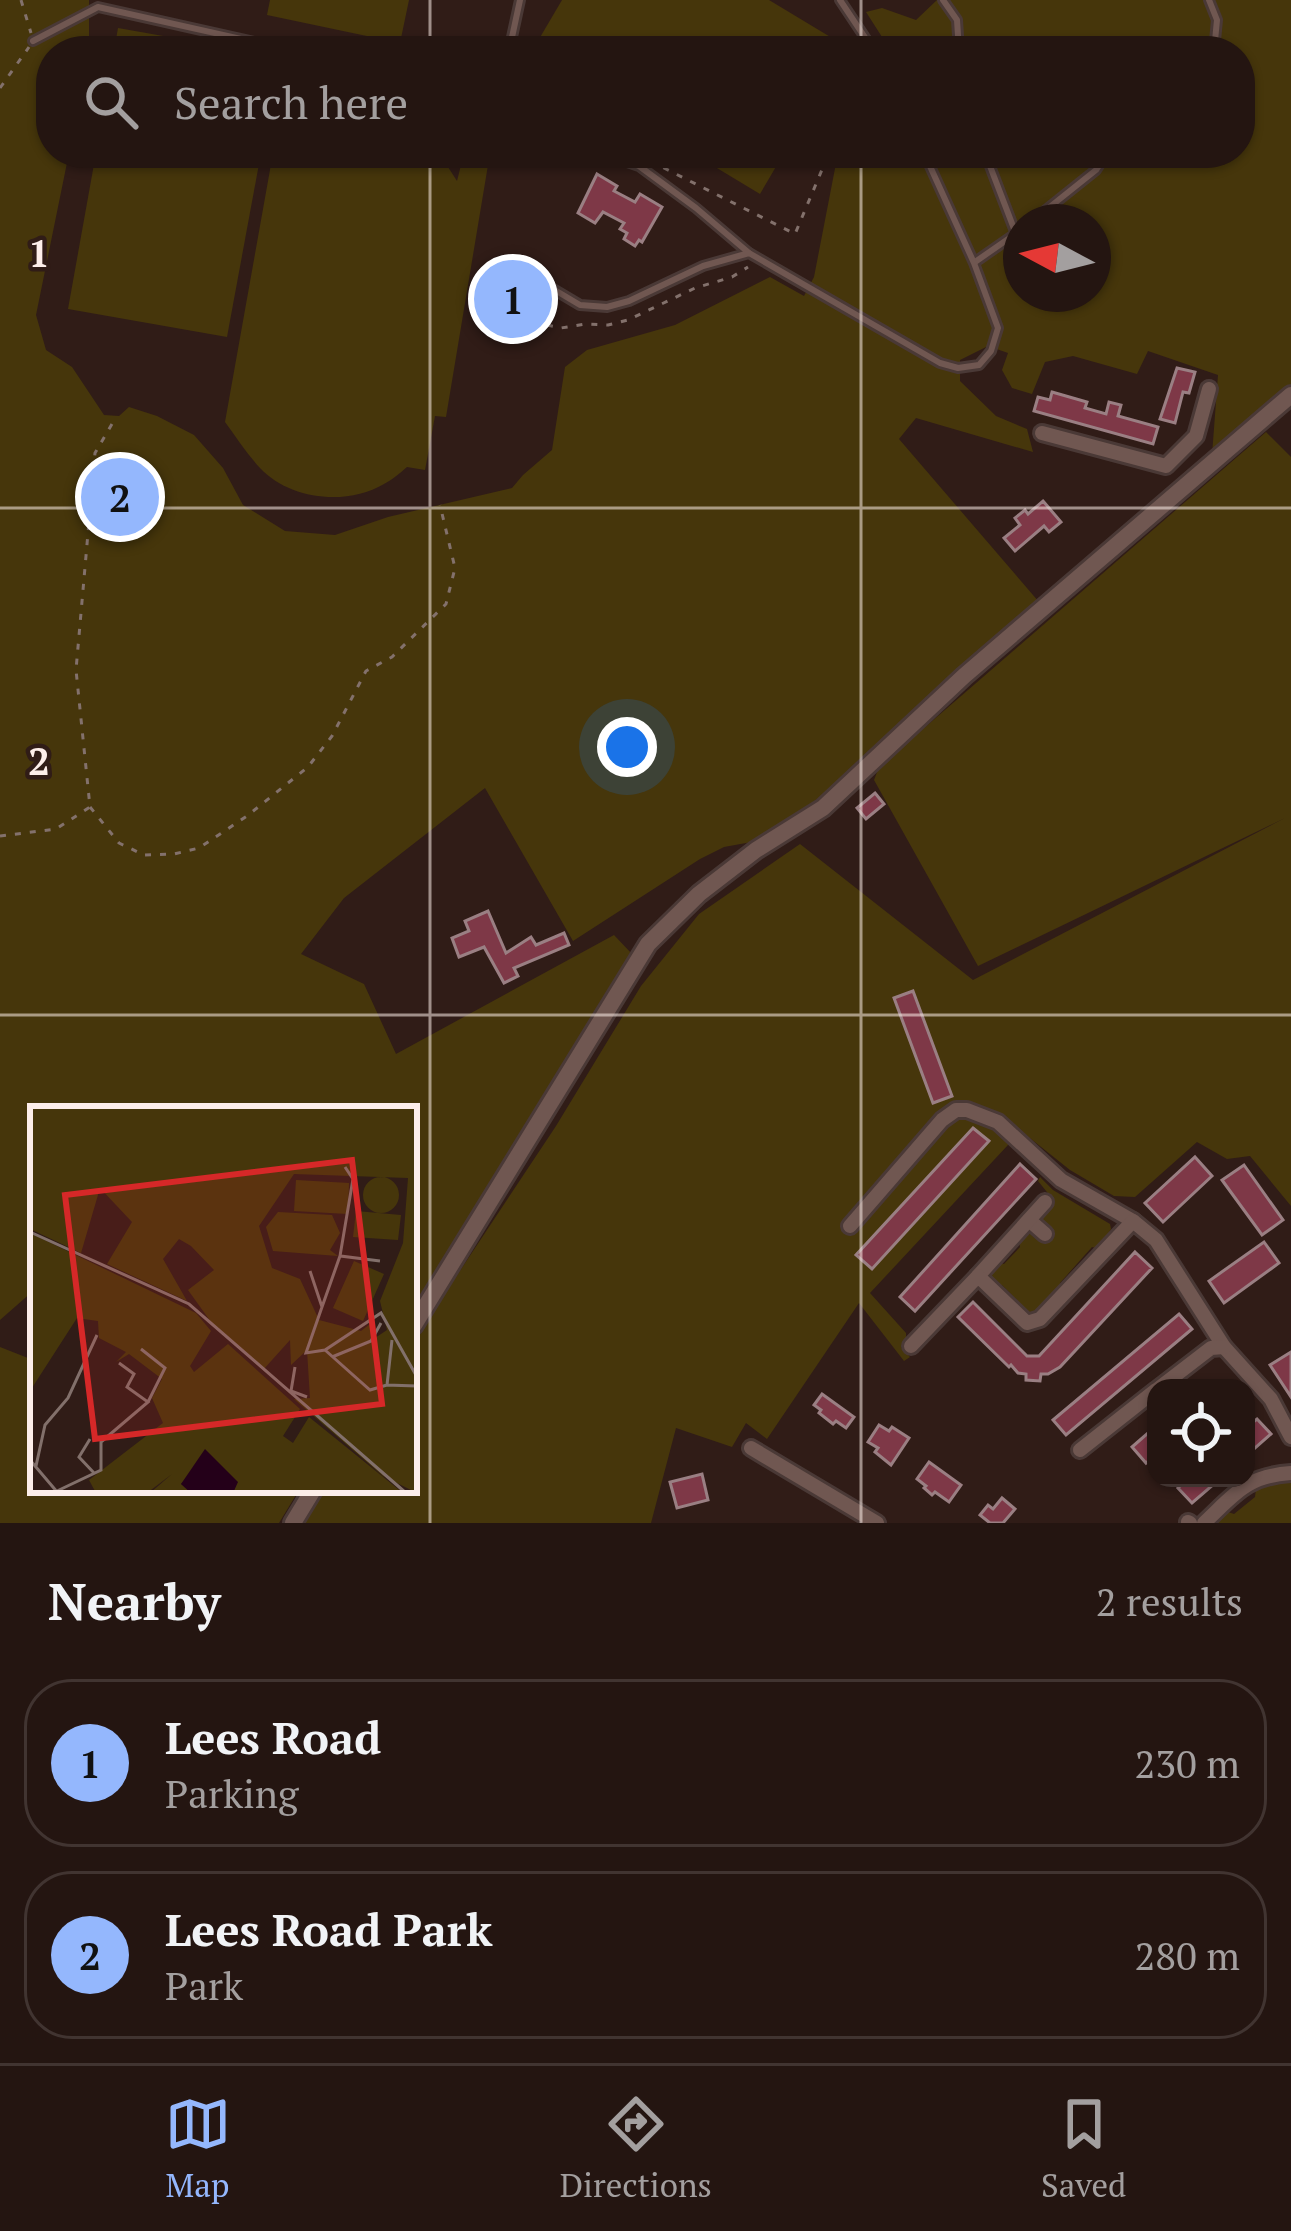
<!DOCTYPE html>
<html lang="en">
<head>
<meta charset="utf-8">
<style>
	:root { --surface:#241511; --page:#2c1e1a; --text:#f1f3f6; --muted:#a39f9f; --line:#413431; --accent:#94b7fd }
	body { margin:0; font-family:"PT Serif",serif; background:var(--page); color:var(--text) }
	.controls { position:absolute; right:36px; bottom:36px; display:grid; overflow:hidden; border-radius:24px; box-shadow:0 3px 9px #0004 }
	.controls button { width:108px; height:108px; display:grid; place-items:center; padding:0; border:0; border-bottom:3px solid var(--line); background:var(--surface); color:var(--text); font:60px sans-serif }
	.compass { position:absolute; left:1003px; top:204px; width:108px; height:108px; border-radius:50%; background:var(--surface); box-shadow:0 3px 9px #0004; rotate:277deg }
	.you { position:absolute; left:627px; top:747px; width:42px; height:42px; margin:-30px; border:9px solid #fff; border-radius:50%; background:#1a73e8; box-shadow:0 0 0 18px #1a73e833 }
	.badge { display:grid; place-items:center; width:78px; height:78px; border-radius:50%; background:var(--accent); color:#111; font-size:39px; font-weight:700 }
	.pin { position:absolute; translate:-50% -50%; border:6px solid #fff; box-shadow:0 3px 12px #0006 }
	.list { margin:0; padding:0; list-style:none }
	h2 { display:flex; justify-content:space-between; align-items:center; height:156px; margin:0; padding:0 48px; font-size:51px }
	h2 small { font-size:39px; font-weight:400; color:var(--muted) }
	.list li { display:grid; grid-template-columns:78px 1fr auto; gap:36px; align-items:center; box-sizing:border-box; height:168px; margin:0 24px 24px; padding:0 24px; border:3px solid var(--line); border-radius:48px }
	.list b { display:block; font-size:45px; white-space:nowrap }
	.list p { margin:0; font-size:39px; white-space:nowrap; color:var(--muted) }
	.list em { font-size:39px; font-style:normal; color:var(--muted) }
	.icon { flex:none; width:66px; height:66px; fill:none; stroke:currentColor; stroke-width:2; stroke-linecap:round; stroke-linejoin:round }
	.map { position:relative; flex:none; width:1291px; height:1523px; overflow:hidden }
	.search { position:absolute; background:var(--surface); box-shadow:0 3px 9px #0004; left:36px; right:36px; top:36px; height:132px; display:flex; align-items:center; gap:30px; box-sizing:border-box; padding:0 42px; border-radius:48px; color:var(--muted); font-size:45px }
	.sheet { height:540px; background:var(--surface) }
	nav { display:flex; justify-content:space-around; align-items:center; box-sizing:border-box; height:168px; border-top:3px solid var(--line); background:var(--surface); font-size:33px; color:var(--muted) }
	nav a { display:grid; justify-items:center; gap:6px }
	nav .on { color:var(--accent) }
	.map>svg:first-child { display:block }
	.green { fill:#46360b; fill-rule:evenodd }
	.building { fill:#7e3847; stroke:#9a7f83; stroke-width:3 }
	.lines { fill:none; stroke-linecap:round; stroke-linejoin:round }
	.service-casing { stroke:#4a3936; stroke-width:12 }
	.minor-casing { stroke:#4a3936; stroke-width:20 }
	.tertiary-casing { stroke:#4a3936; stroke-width:22 }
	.path { stroke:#83716c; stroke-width:3; stroke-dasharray:6 9; stroke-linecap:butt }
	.service { stroke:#705751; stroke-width:6 }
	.minor { stroke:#705751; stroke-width:14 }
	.tertiary { stroke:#705751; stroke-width:16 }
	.grid { fill:none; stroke:#fdeeea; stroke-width:3; stroke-opacity:0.55 }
	.inset-road { fill:none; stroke:#82706b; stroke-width:3 }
	.view { fill:#d62828; fill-opacity:0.15; stroke:#d62828; stroke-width:6 }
	.inset-edge { fill:none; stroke:#fdeeea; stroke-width:6 }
	.grid-label { font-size:39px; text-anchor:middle; font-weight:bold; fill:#fdeeea; stroke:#301c17; stroke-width:9; stroke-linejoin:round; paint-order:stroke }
</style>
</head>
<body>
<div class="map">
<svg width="1291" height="1523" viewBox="0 0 1291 1523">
	<rect width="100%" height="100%" fill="#301c17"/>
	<g class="green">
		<path d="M0 0H89V51H51V153H69L36 315 46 350 72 367 104 415 119 416 129 407 157 416 194 435 223 468 243 505 285 531 335 535 388 517 512 488 523 475 552 450 565 367 587 350 675 325 770 277 804 296 814 277 838 153H1240V51H891L866 12 882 8 916 20 937 0H1291V388L1212 455 1218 375 1148 351 1137 374 1073 356 1045 362 1032 394 1012 388 1002 370 1008 353 988 346 960 360V381L996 416 1027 429 1033 452 916 418 899 439 1039 602 830 790 757 841 724 847 700 859 573 941 485 788 344 898 301 954 364 984 396 1054 614 935 632 954 454 1245 414 1304V1109H33V1291L0 1320ZM1021 222H1093V294H1021Z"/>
		<polygon points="270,0 409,0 400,43 267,15"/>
		<polygon points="562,0 769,0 847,47 845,51 532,51"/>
		<polygon points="118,28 248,51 114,51"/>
		<polygon points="96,153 261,153 227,337 68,309"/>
		<path d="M273 153H439L457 181 464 153H490L446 417 435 416 425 470 407 467C400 473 392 480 384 484 347 506 290 500 260 468 247 454 236 437 225 422Z"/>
		<polygon points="692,153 784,153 760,194"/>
		<polygon points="1266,432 1291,457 1291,1206 1250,1156 1227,1159 1197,1142 1135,1197 1114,1196 1070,1170 1021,1131 870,1293 906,1333 906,1342 901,1347 910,1357 904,1361 859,1303 767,1439 746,1423 732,1447 676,1428 651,1523 302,1523 322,1490 414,1490 414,1340 556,1126 641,986 699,914 800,844 973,980 1285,818 978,966 874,780 879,767"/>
		<path d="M1040 1177 1053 1190 1110 1224 1111 1229 1099 1249 1092 1247 1060 1283 1061 1290C1047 1304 1036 1322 1017 1307L1018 1301 1002 1285 996 1286C988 1277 988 1271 996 1262L1004 1264 1020 1247 1019 1240C1030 1228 1036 1234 1047 1243L1054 1237 1042 1222 1043 1214 1055 1202 1038 1181Z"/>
		<polygon points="0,1347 33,1360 33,1490 299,1490 279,1523 0,1523"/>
		<polygon points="1273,1481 1291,1483 1291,1523 1214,1523 1225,1511 1234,1514 1255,1497 1256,1489"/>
	</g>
	<g class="building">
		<polygon points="597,174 617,186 614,191 635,202 640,194 662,207 642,242 639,240 635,246 624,239 627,233 620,229 624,223 603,212 595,223 578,213"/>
		<polygon points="1177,368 1195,372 1189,393 1183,392 1175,423 1160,419"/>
		<polygon points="1052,392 1087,402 1085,408 1106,414 1109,402 1121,405 1118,416 1158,427 1153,444 1034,411 1038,397 1050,400"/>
		<polygon points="1043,501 1061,522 1049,532 1044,526 1015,551 1004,538 1020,525 1015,518 1025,510 1028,514"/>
		<polygon points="875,793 884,804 866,819 857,808"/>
		<polygon points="488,911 506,953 531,937 536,945 564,933 569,945 514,968 518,976 504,983 484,947 459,957 452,938 469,931 465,921"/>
		<polygon points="913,991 952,1096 933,1103 894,998"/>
		<polygon points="973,1128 989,1141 872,1269 856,1255"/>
		<polygon points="1195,1157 1212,1176 1163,1222 1145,1203"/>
		<polygon points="1020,1164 1036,1179 915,1311 900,1297"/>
		<polygon points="1244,1165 1283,1220 1262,1235 1222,1180"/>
		<polygon points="1264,1242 1279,1263 1224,1303 1209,1281"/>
		<polygon points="1135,1252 1152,1268 1060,1367 1048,1374 1041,1374 1040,1381 1026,1380 1026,1374 1018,1373 1011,1365 1009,1367 958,1317 973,1302 1027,1356 1039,1356"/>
		<polygon points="1179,1314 1192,1329 1066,1435 1053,1420"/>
		<polygon points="1291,1352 1291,1397 1270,1365"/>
		<polygon points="822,1394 854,1417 846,1428 836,1421 833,1424 819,1413 821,1410 814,1405"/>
		<polygon points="1257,1419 1271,1434 1246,1456 1246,1428"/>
		<polygon points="879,1425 889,1431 892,1427 909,1438 891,1465 875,1452 878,1448 868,1442"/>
		<polygon points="1156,1426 1156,1454 1146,1463 1132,1447"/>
		<polygon points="929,1462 961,1485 949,1502 935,1492 932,1495 924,1488 926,1486 917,1479"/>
		<polygon points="702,1474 708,1500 677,1508 670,1482"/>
		<polygon points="1189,1478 1221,1478 1192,1503 1178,1488"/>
		<polygon points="1002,1498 1015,1509 1003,1523 990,1523 980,1515 988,1505 993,1509"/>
	</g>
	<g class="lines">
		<g class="service-casing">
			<g id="service">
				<polyline points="840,0 874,51"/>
				<polyline points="943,0 957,20 959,51"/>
				<polyline points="1209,0 1217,20 1214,51"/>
				<polyline points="33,41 98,7 295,51"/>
				<polyline points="509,51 520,0"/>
				<polyline points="601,153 639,166 696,208 749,253"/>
				<polyline points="985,153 1016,234"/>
				<polyline points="1031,222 1096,170 1107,153"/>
				<polyline points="975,262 1021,230"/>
				<polyline points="553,289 580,305 607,307 629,301 703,266 749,253 940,363 958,368 979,365 991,351 998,328 974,263 924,153"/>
			</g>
		</g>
		<g class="minor-casing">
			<g id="minor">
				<polyline points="1042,433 1166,466 1196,436 1209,389"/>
				<polyline points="1029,1220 1045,1234"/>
				<polyline points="850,1226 942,1120 956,1110 967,1110 998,1122 1061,1180 1133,1221"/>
				<polyline points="978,1276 1045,1202"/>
				<polyline points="911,1346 978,1276 1027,1323 1040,1319 1133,1221 1156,1240 1224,1347 1271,1399 1291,1437"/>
				<polyline points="1159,1388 1211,1348 1224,1347"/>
				<polyline points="751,1448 877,1523"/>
				<polyline points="1080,1450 1156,1390"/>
				<polyline points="1188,1522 1190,1523"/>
				<path d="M1204 1523C1235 1494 1246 1476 1291 1473"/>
			</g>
		</g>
		<g class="tertiary-casing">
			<g id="tertiary">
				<polyline points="414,1325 648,944 699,894 756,850 823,808 964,676 1291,395"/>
				<polyline points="293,1523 313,1490"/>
			</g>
		</g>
		<g class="path">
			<polyline points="21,0 31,33"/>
			<polyline points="0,88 29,47"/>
			<polyline points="650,161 795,234 829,153"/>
			<polyline points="547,325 561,328 585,324 608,325 628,320 695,288 732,277 748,267"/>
			<polyline points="90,807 119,843 144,855 174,854 199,848 247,816 308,767 332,736 366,671 392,657 446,604 455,568 440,505"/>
			<polyline points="0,836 56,829 90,807 76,670 95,453 112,424"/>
		</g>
		<use href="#service" class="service"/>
		<use href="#minor" class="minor"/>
		<use href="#tertiary" class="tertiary"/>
	</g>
	<path class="grid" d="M430 0V51M861 0V51M430 153V1523M861 153V1523M0 508H1291M0 1015H1291"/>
	<g transform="translate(30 1106)">
		<rect width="387" height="387" fill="#301c17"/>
		<path d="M0 0H387V387L353 370 264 293 280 292 277 244 261 259 260 234 233 264 181 216 158 184 184 164 161 140 149 133 133 153 157 195 77 158 102 116 70 82 51 147 0 123ZM264 68 378 72 373 137 350 195 357 224 345 232 340 218 331 225 289 214 270 173 242 162 229 120ZM333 89a18 18 0 1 1 36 0a18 18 0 1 1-36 0ZM266 74 319 77 318 108 264 105ZM326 105 371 109 368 134 323 131ZM248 106 302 109 310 127 300 144 308 150 243 145 236 121ZM0 127 166 207 181 225 160 260 164 266 198 238 270 303 253 330 263 337 279 311 373 387H203L207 376 165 363 151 378 161 387H120L142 368 117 387H66L59 374 133 317 122 292 132 273 99 248 86 256 96 246 69 232 68 215 47 212 0 285ZM324 155 354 168 333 215 303 202Z" fill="#46360b" fill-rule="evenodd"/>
		<path d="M175 343 208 376 203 387H161L151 378Z" fill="#240019"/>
		<path class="inset-road" d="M0 126 159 198 376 387M310 150 323 73 315 61M280 165 292 201 276 247 295 244 351 207 387 271M292 201 310 150 350 155M362 234 357 279 387 280M111 243 135 262 118 296M295 244 340 284 357 279M302 251 341 235 351 217M265 261 261 285 277 291M60 333 49 351 65 368M0 354 28 387M6 360 15 319 38 292 67 229M27 385 71 364V336L118 296 97 281 104 268 89 257"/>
		<path class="view" d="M322 54 352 298 65 333 35 89Z"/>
		<rect width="387" height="387" class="inset-edge"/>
	</g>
	<g class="grid-label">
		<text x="39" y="267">1</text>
		<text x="39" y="775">2</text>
	</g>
</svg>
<div class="controls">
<button><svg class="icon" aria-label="locate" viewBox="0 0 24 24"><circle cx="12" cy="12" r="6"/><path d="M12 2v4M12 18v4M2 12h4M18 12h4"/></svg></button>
</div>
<svg class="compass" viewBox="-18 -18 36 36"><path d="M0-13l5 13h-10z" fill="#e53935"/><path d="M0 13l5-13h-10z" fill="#a39f9f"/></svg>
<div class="you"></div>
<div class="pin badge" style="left:513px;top:299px">1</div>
<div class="pin badge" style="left:120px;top:497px">2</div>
<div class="search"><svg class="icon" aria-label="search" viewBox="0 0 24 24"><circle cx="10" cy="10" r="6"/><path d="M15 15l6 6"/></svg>Search here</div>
</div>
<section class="sheet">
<h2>Nearby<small>2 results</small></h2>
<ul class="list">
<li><span class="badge">1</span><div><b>Lees Road</b><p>Parking</p></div><em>230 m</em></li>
<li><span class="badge">2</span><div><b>Lees Road Park</b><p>Park</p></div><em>280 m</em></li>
</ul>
</section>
<nav>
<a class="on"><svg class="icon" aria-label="map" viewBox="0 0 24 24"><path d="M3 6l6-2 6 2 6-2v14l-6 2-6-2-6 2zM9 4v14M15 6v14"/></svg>Map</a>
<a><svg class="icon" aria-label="directions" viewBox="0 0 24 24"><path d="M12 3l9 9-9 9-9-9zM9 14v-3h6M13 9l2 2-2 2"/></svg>Directions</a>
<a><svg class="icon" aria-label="saved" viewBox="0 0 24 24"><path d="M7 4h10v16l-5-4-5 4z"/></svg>Saved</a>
</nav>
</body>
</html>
